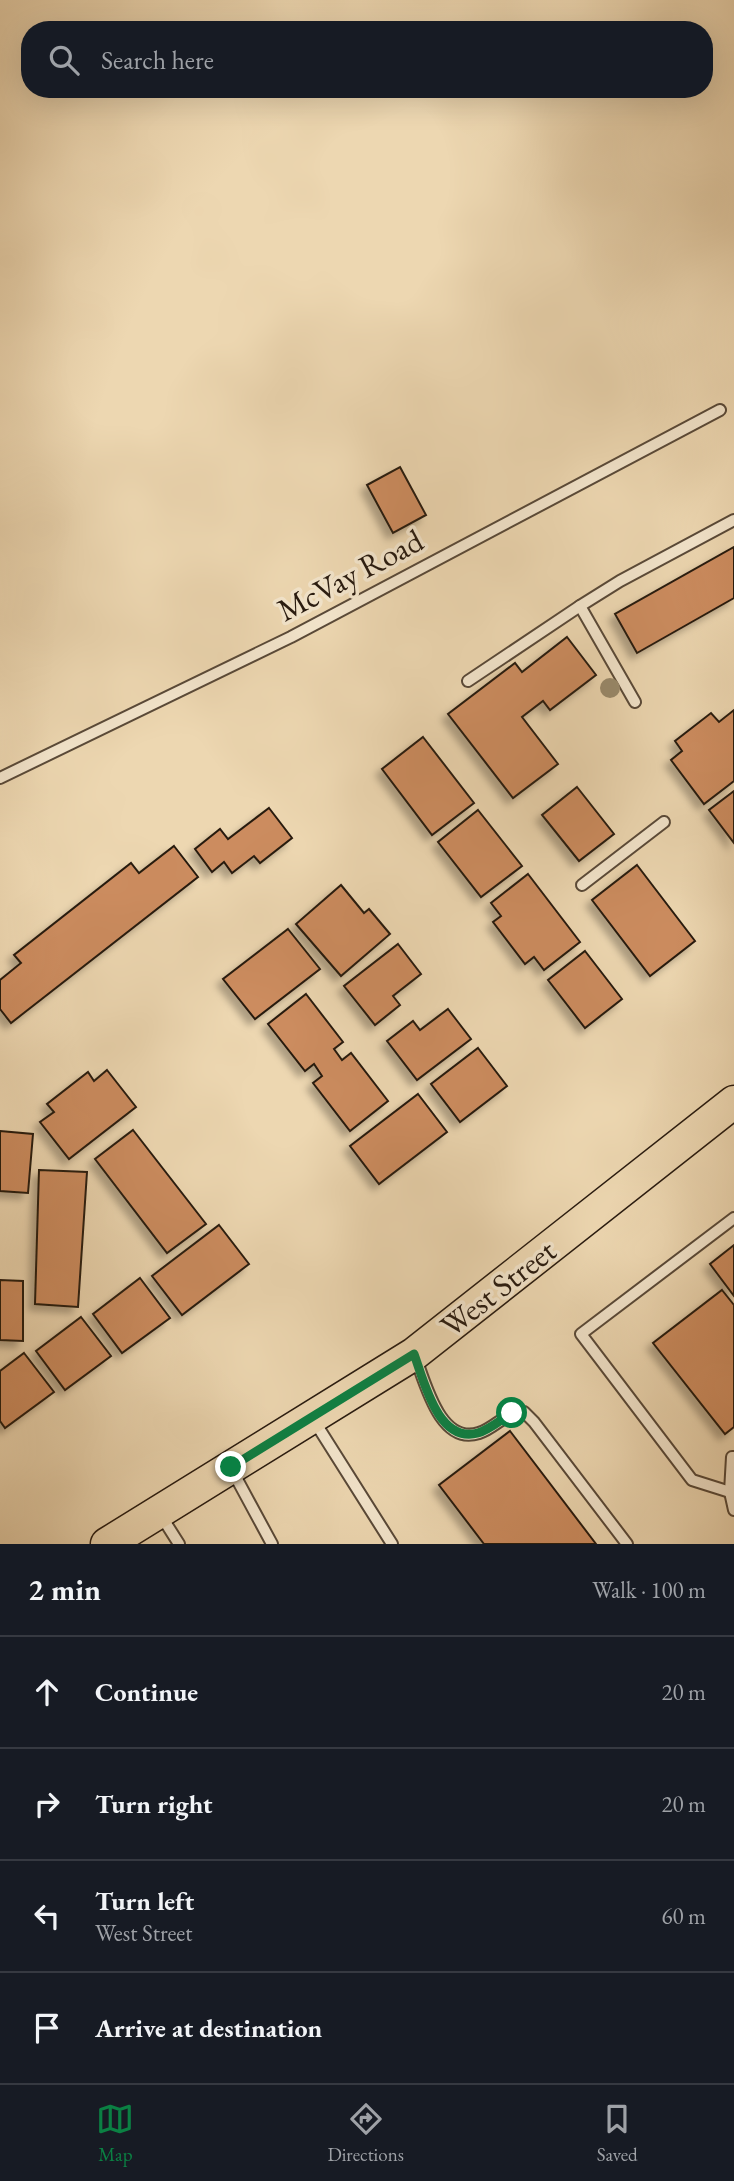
<!DOCTYPE html>
<html lang="en">
<head>
<meta charset="utf-8">
<style>
	:root { --surface:#171b24; --page:#20242c; --text:#f1f3f6; --muted:#9ea1a6; --line:#363941; --accent:#0b8043 }
	body { margin:0; font-family:"EB Garamond",serif; background:var(--page); color:var(--text) }
	.stop { position:absolute; width:21px; height:21px; margin:-16px; border:5px solid #0b8043; border-radius:50%; background:#fff }
	.stop.end { background:#0b8043; border-color:#fff; box-shadow:0 2px 7px #0008 }
	.list { margin:0; padding:0; list-style:none }
	h2 { display:flex; justify-content:space-between; align-items:center; height:91px; margin:0; padding:0 28px; font-size:30px }
	h2 small { font-size:23px; font-weight:400; color:var(--muted) }
	.list li { display:grid; grid-template-columns:46px 1fr auto; gap:21px; align-items:center; box-sizing:border-box; height:112px; padding:0 28px; border-top:2px solid var(--line) }
	.list b { display:block; font-size:26px; white-space:nowrap }
	.list p { margin:0; font-size:23px; white-space:nowrap; color:var(--muted) }
	.list em { font-size:23px; font-style:normal; color:var(--muted) }
	.icon { flex:none; width:38px; height:38px; fill:none; stroke:currentColor; stroke-width:2; stroke-linecap:round; stroke-linejoin:round }
	.map { position:relative; flex:none; width:734px; height:1544px; overflow:hidden }
	.search { position:absolute; background:var(--surface); box-shadow:0 7px 28px #0002; left:21px; right:21px; top:21px; height:77px; display:flex; align-items:center; gap:18px; box-sizing:border-box; padding:0 24px; border-radius:28px; color:var(--muted); font-size:26px }
	.sheet { height:539px; background:var(--surface) }
	nav { display:flex; justify-content:space-around; align-items:center; box-sizing:border-box; height:98px; border-top:2px solid var(--line); background:var(--surface); font-size:19px; color:var(--muted) }
	nav a { display:grid; justify-items:center; gap:4px }
	nav .on { color:var(--accent) }
	.map>svg:first-child { display:block }
	.building { fill:#cc8c5f; stroke:#281a0f; stroke-width:2; filter:url(#shadow) }
	.lines { fill:none; stroke-linecap:round; stroke-linejoin:round }
	.lane-casing { stroke:#594938; stroke-width:14 }
	.primary-casing { stroke:#281a0f; stroke-width:35 }
	.lane { stroke:#f3e5cc; stroke-width:10 }
	.primary { stroke:#edd7b1; stroke-width:32 }
	.tree { fill:#998a6c }
	.route { stroke:#0b8043; stroke-width:9 }
	.labels { text-anchor:middle; stroke-width:7; stroke-linejoin:round; paint-order:stroke }
	.street-label { font-size:32px; fill:#281a0f; stroke:#f3e5cc }
</style>
</head>
<body>
<div class="map">
<svg width="734" height="1544" viewBox="0 0 734 1544">
	<defs>
		<filter id="shadow"><feDropShadow dx="-6" dy="6" stdDeviation="3.5" flood-color="#0004"/></filter>
	</defs>
	<rect width="100%" height="100%" fill="#edd7b1"/>
	<filter id="stains"><feTurbulence type="fractalNoise" baseFrequency=".00286" numOctaves="4"/><feColorMatrix values="0 0 0 0 .2 0 0 0 0 .09 0 0 0 0 .02 0 0 0 .5 -.17"/></filter>
	<radialGradient id="worn" r=".72"><stop offset=".6" stop-color="#630" stop-opacity="0"/><stop offset="1" stop-color="#630" stop-opacity=".3"/></radialGradient>
	<g class="building">
		<polygon points="400,467 426,515 393,533 367,485"/>
		<polygon points="734,547 734,598 637,653 615,614"/>
		<polygon points="567,637 596,675 550,710 543,701 522,717 558,764 513,798 448,714 515,663 522,672"/>
		<polygon points="734,710 734,781 704,804 671,760 682,751 675,741 711,713 719,722"/>
		<polygon points="423,737 474,803 432,835 382,769"/>
		<polygon points="577,787 614,834 579,861 542,815"/>
		<polygon points="734,791 734,843 709,810"/>
		<polygon points="269,808 292,838 260,863 254,856 232,873 224,862 212,872 195,849 220,829 228,839"/>
		<polygon points="478,810 522,866 481,897 438,842"/>
		<polygon points="174,846 198,877 11,1023 0,1009 0,980 21,963 14,955 131,863 139,873"/>
		<polygon points="637,865 695,941 650,976 592,900"/>
		<polygon points="528,874 580,942 544,970 534,957 525,964 493,922 501,916 491,903"/>
		<polygon points="341,885 364,913 369,909 390,934 341,976 296,924"/>
		<polygon points="288,929 320,969 255,1019 223,979"/>
		<polygon points="398,944 421,974 393,996 400,1005 375,1025 344,986"/>
		<polygon points="585,951 622,999 585,1028 548,980"/>
		<polygon points="306,994 343,1042 334,1049 342,1060 351,1053 388,1101 350,1131 313,1083 322,1076 314,1064 305,1071 268,1024"/>
		<polygon points="448,1009 471,1039 417,1080 387,1041 413,1021 420,1030"/>
		<polygon points="478,1048 507,1086 460,1122 431,1084"/>
		<polygon points="107,1070 136,1107 69,1159 40,1122 54,1112 47,1104 88,1072 94,1081"/>
		<polygon points="418,1094 447,1132 379,1184 350,1146"/>
		<polygon points="133,1130 206,1224 167,1253 95,1159"/>
		<polygon points="0,1131 33,1134 28,1193 0,1191"/>
		<polygon points="39,1170 87,1172 78,1307 35,1304"/>
		<polygon points="219,1225 249,1264 182,1315 152,1276"/>
		<polygon points="734,1245 734,1296 710,1264"/>
		<polygon points="140,1278 170,1318 122,1353 93,1314"/>
		<polygon points="0,1280 23,1281 23,1341 0,1340"/>
		<polygon points="722,1290 734,1305 734,1427 725,1434 653,1343"/>
		<polygon points="81,1317 111,1356 65,1390 36,1351"/>
		<polygon points="24,1353 54,1392 5,1428 0,1421 0,1371"/>
		<polygon points="510,1431 596,1544 484,1544 439,1485"/>
	</g>
	<g class="lines">
		<g class="lane-casing">
			<g id="lane">
				<polyline points="468,681 580,606"/>
				<polyline points="635,702 580,606 620,581 734,520"/>
				<polyline points="0,778 291,637 720,410"/>
				<polyline points="582,885 664,822"/>
				<path d="M415 1356C425 1382 440 1446 479 1433 497 1427 503 1413 524 1412L534 1422 627 1544"/>
				<polyline points="313,1419 392,1544"/>
				<polyline points="734,1457 732,1457 730,1492 734,1510"/>
				<polyline points="232,1470 272,1544"/>
				<polyline points="730,1492 692,1480 581,1334 734,1218"/>
				<polyline points="160,1514 179,1544"/>
			</g>
		</g>
		<g class="primary-casing">
			<polyline id="primary" points="107,1544 414,1354 734,1102"/>
		</g>
		<use href="#lane" class="lane"/>
		<use href="#primary" class="primary"/>
	</g>
	<circle class="tree" cx="610" cy="688" r="10"/>
	<g class="lines">
		<path class="route" d="M231 1467 414 1354C424 1381 438 1444 478 1433 489 1430 502 1419 512 1413"/>
	</g>
	<g class="labels">
		<g class="street-label">
			<text transform="translate(350 575) rotate(-28)" y="11">McVay Road</text>
			<text transform="translate(498 1288) rotate(-38)" y="11">West Street</text>
		</g>
	</g>
	<rect width="100%" height="100%" filter="url(#stains)"/>
	<rect width="100%" height="100%" fill="url(#worn)"/>
</svg>
<div class="stop" style="left:512px;top:1413px"></div>
<div class="stop end" style="left:231px;top:1467px"></div>
<div class="search"><svg class="icon" aria-label="search" viewBox="0 0 24 24"><circle cx="10" cy="10" r="6"/><path d="M15 15l6 6"/></svg>Search here</div>
</div>
<section class="sheet">
<h2>2 min<small>Walk · 100 m</small></h2>
<ul class="list">
<li><svg class="icon" aria-label="ahead" viewBox="0 0 24 24"><path d="M12 20V5M6 11l6-6 6 6"/></svg><div><b>Continue</b></div><em>20 m</em></li>
<li><svg class="icon" aria-label="right" viewBox="0 0 24 24"><path d="M7 20v-9h11M14 6l5 5-5 5"/></svg><div><b>Turn right</b></div><em>20 m</em></li>
<li><svg class="icon" aria-label="left" viewBox="0 0 24 24"><path d="M17 20v-9H6M10 6l-5 5 5 5"/></svg><div><b>Turn left</b><p>West Street</p></div><em>60 m</em></li>
<li><svg class="icon" aria-label="arrive" viewBox="0 0 24 24"><path d="M6 21V4h12l-3 4 3 4H6"/></svg><div><b>Arrive at destination</b></div></li>
</ul>
</section>
<nav>
<a class="on"><svg class="icon" aria-label="map" viewBox="0 0 24 24"><path d="M3 6l6-2 6 2 6-2v14l-6 2-6-2-6 2zM9 4v14M15 6v14"/></svg>Map</a>
<a><svg class="icon" aria-label="directions" viewBox="0 0 24 24"><path d="M12 3l9 9-9 9-9-9zM9 14v-3h6M13 9l2 2-2 2"/></svg>Directions</a>
<a><svg class="icon" aria-label="saved" viewBox="0 0 24 24"><path d="M7 4h10v16l-5-4-5 4z"/></svg>Saved</a>
</nav>
</body>
</html>
